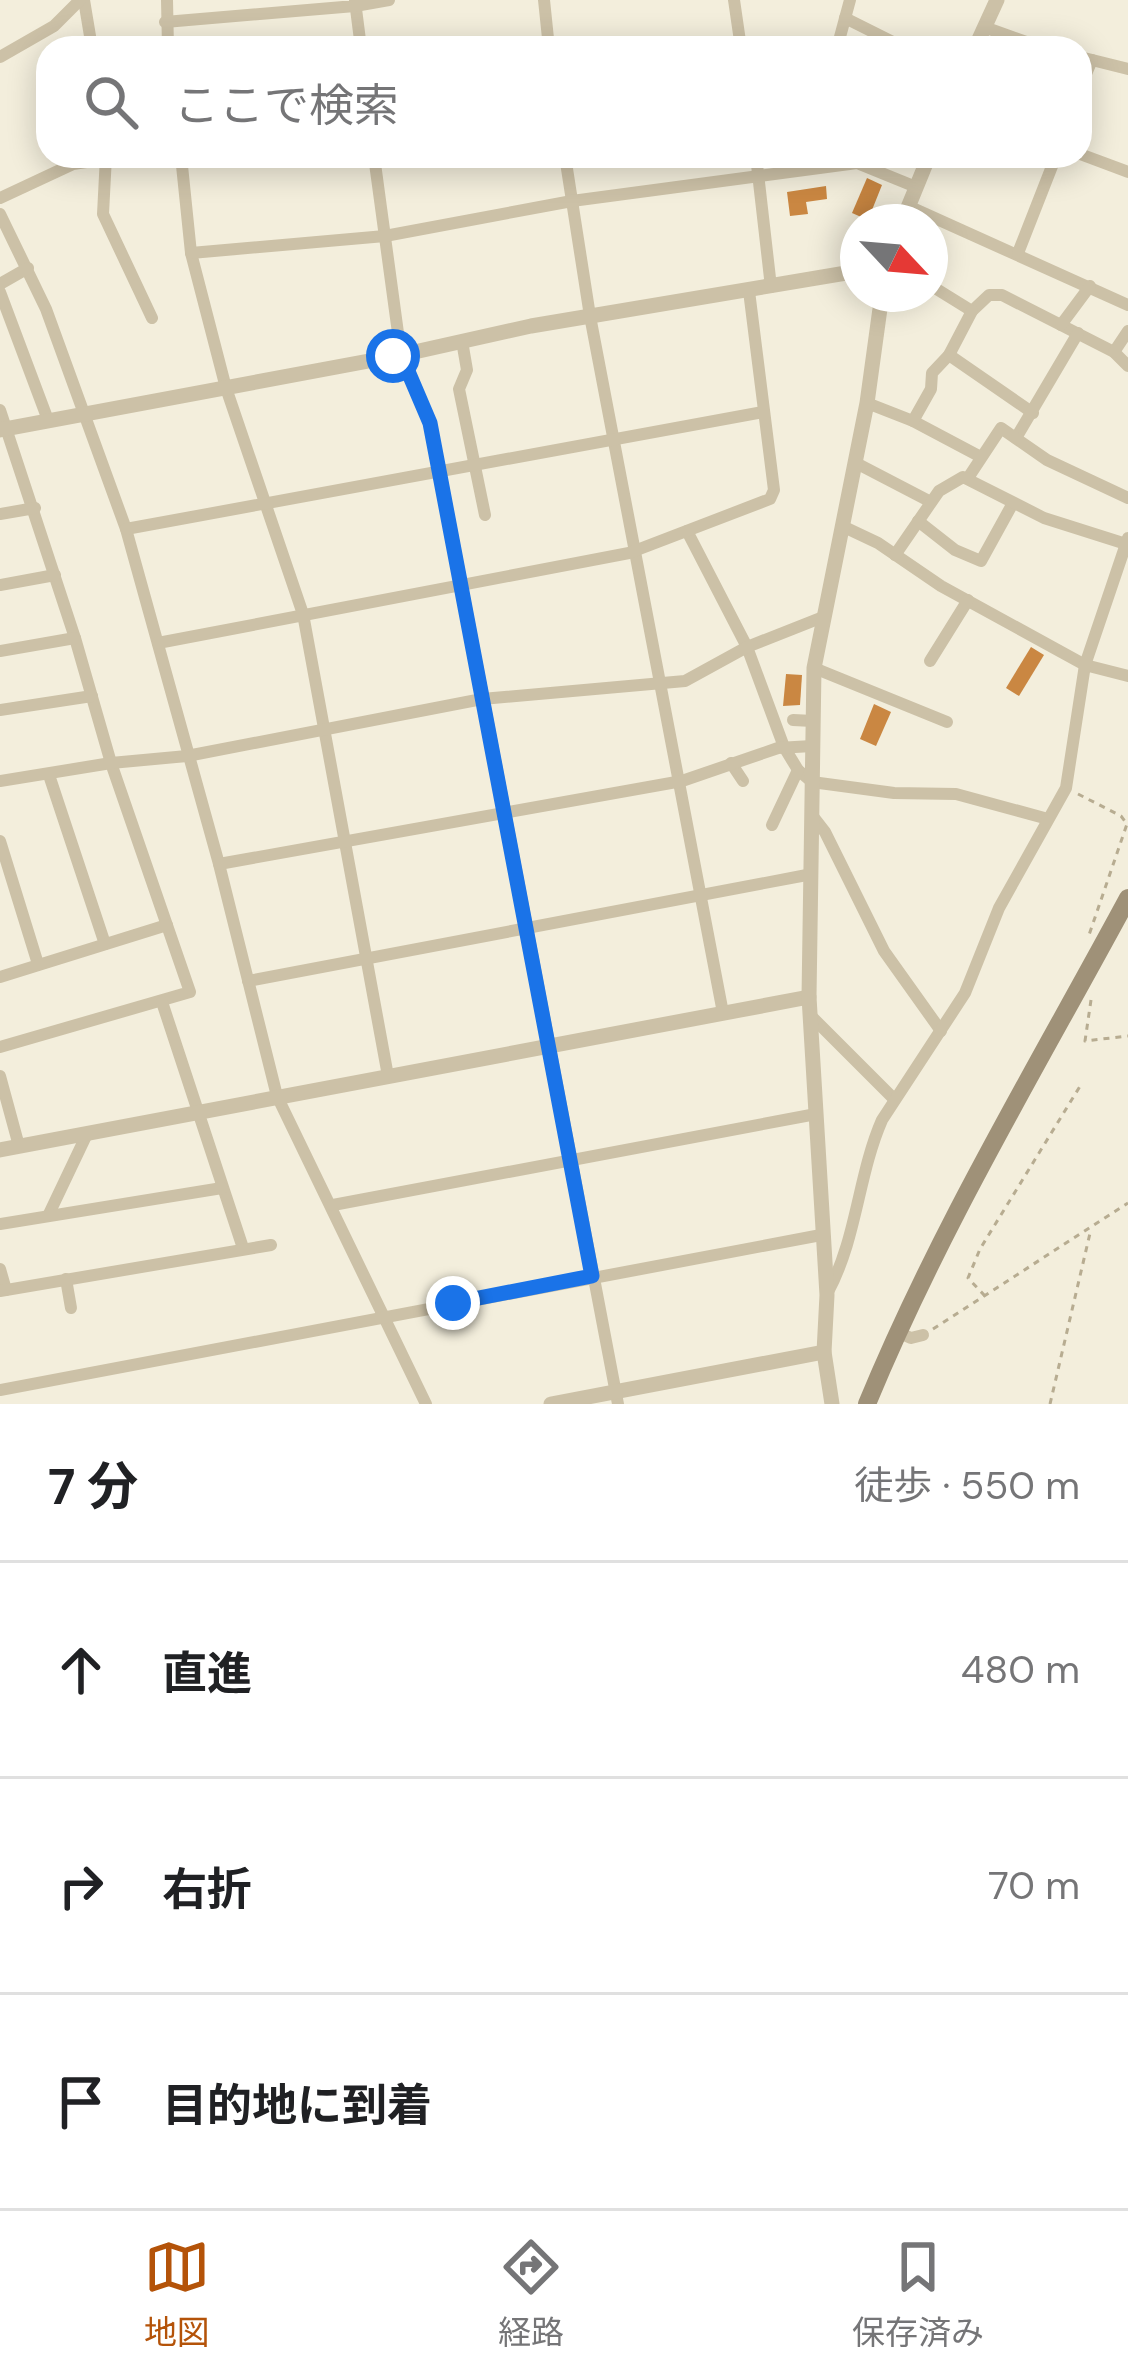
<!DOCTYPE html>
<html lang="ja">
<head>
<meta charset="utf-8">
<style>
	:root { --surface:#fff; --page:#f6f6f6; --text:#202124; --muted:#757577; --line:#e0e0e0; --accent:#b45309 }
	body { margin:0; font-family:"DM Sans","Noto Sans JP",sans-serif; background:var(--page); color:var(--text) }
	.compass { position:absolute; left:840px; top:204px; width:108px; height:108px; border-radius:50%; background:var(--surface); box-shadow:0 6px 30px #0003; rotate:116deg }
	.stop { position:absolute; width:36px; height:36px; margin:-27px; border:9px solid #1a73e8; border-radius:50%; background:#fff }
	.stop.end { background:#1a73e8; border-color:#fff; box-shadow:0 3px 12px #0008 }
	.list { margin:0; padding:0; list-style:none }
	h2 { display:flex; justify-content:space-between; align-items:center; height:156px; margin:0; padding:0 48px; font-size:51px }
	h2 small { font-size:39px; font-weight:400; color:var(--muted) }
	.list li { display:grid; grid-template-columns:78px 1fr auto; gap:36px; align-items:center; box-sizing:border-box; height:216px; padding:0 48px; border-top:3px solid var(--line) }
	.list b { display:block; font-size:45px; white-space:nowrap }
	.list em { font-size:39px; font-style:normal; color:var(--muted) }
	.icon { flex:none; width:66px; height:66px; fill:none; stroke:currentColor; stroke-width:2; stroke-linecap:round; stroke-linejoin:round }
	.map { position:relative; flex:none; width:1128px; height:1404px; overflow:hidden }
	.search { position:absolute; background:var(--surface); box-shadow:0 6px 30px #0003; left:36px; right:36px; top:36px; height:132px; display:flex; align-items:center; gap:30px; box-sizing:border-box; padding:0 42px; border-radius:36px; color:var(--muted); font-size:45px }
	.sheet { height:804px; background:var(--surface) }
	nav { display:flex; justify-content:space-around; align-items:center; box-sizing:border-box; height:168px; border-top:3px solid var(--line); background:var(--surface); font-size:33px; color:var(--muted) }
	nav a { display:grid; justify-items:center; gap:6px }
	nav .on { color:var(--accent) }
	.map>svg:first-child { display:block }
	.building { fill:#ca8742 }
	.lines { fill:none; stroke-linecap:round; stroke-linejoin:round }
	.path { stroke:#b7ac91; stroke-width:3; stroke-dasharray:6 6; stroke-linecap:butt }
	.minor { stroke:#ccc1a7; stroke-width:12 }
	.tertiary { stroke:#ccc1a7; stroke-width:15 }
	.secondary { stroke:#9f9178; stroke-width:18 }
	.route { stroke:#1a73e8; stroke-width:15 }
</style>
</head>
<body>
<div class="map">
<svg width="1128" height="1404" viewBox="0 0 1128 1404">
	<rect width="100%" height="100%" fill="#f3eedc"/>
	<g class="building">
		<polygon points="867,178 882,185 868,220 852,213"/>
		<polygon points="826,186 827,199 806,202 808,214 790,216 787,192"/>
		<polygon points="1031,647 1044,655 1019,696 1006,688"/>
		<polygon points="786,674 802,675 800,705 783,706"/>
		<polygon points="874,704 891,712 876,746 860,739"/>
	</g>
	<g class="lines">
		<g class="path">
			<polyline points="1078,794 1121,816 1127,824 1089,935"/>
			<polyline points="1091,1000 1085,1041 1128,1036"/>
			<polyline points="985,1296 968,1278 980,1249 1082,1083"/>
			<polyline points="933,1329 1128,1203"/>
			<polyline points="1050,1404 1091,1229"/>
		</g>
		<g class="minor">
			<polyline points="84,0 92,48"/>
			<polyline points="167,0 168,48"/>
			<polyline points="544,0 549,48"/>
			<polyline points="734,0 741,48"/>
			<polyline points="355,1 361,48"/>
			<polyline points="845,18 905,48"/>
			<polyline points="165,22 355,6 389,0"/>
			<polyline points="984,27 1043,48"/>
			<polyline points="837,48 850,0"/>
			<polyline points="0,57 54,26 80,0"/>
			<polyline points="1080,57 1128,69"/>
			<polyline points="1080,88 1092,60"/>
			<polyline points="1080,154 1128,172"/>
			<polyline points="106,156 103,214 152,318"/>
			<polyline points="181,156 191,253 226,388 303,614 388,1076"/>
			<polyline points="374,156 401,355 430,423 440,471 618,1404"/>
			<polyline points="565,156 590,316 723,1013"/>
			<polyline points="756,156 771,287"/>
			<polyline points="0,198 73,164 126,156"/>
			<polyline points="908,206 1128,305"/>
			<polyline points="0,214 46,309 126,529 219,864 277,1096 426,1404"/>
			<polyline points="191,253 385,236 572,201 857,163 916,187"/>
			<polyline points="1018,253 1056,156"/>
			<polyline points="0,284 28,268"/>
			<polyline points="930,285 972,311 989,295 1002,295 1114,352 1128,366"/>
			<polyline points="0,292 48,420"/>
			<polyline points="1061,325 1090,286"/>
			<polyline points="462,341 467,370 459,389 485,515"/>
			<polyline points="1114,352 1128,331"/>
			<polyline points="949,355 1033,413"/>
			<polyline points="867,403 913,421 979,456"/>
			<polyline points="0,410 75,638 111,763 190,992 0,1047"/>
			<polyline points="913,421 931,389 932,373 949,355 972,311"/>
			<polyline points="1016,438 1078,333"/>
			<polyline points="856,463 931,502"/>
			<polyline points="968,478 1001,428 1047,460 1128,498"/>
			<polyline points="0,514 35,508"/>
			<polyline points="918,521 955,550 981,561 1013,503"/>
			<polyline points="842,526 878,543 941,586 1085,665 1128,676"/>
			<polyline points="126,529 763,412"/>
			<polyline points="687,531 747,647 784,747 798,770 812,782 894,793 956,794 1048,819"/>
			<polyline points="895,555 939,491 963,477 1044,518 1126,544"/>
			<polyline points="0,585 55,575"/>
			<polyline points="158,643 629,553 770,499 774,490 749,291"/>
			<polyline points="0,651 75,638"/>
			<polyline points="930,661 968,600"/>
			<polyline points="814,668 947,722"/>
			<polyline points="0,710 92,696"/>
			<polyline points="793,720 813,721"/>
			<polyline points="731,763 743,781"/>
			<polyline points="49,775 105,944"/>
			<polyline points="0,781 111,763 187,756 482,699 685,681 747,647 823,617"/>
			<polyline points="811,814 825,832 884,951 941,1031"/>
			<polyline points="772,825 798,770"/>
			<polyline points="0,841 38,964"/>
			<polyline points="219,864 682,781 778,748 812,746"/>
			<polyline points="0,977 167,925"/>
			<polyline points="248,981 812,874"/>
			<polyline points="162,1002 243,1248"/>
			<polyline points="811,1016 894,1099"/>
			<polyline points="0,1076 19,1146"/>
			<polyline points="333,1205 816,1114"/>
			<polyline points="48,1216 87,1134"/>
			<polyline points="0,1224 222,1188"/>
			<polyline points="0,1269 6,1290"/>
			<polyline points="66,1279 71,1308"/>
			<polyline points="0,1291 271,1245"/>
			<path d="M828 1292C857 1238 858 1175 882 1120L965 993 999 908 1066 788 1085 665 1128 538"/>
			<polyline points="897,1332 911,1338 923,1335"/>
			<polyline points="0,1390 821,1235"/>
		</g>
		<g class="tertiary">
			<polyline points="975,48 997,0"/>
			<polyline points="902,222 929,156"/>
			<polyline points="0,430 401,355 531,326 858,271"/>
			<polyline points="0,1150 809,997"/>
			<polyline points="551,1404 824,1352"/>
			<polyline points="832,1404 824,1352 827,1295 809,997 814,668 867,403 882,294"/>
		</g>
		<path class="secondary" d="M867 1404C939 1229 1038 1065 1128 898"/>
	</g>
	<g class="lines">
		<polyline class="route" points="393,356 401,355 430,423 592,1276 453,1303"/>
	</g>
</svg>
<svg class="compass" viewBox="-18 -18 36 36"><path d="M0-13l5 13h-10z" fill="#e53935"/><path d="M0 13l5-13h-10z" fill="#757577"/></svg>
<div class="stop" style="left:393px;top:356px"></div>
<div class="stop end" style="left:453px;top:1303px"></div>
<div class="search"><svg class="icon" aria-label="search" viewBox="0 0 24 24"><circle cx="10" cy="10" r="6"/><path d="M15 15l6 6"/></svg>ここで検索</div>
</div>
<section class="sheet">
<h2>7 分<small>徒歩 · 550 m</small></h2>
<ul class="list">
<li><svg class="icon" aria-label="ahead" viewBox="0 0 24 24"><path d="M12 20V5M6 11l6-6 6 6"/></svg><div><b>直進</b></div><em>480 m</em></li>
<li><svg class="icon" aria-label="right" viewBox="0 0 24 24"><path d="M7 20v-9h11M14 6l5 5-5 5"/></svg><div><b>右折</b></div><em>70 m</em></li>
<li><svg class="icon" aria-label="arrive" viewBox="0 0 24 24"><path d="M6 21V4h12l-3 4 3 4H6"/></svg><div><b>目的地に到着</b></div></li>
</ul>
</section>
<nav>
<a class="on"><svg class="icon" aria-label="map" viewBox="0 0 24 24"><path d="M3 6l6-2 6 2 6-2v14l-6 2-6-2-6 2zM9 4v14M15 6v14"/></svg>地図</a>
<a><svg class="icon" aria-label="directions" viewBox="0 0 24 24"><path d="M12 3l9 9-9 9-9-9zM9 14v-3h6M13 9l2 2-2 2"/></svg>経路</a>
<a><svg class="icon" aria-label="saved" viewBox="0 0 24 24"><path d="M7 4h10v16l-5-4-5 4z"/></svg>保存済み</a>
</nav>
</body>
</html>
